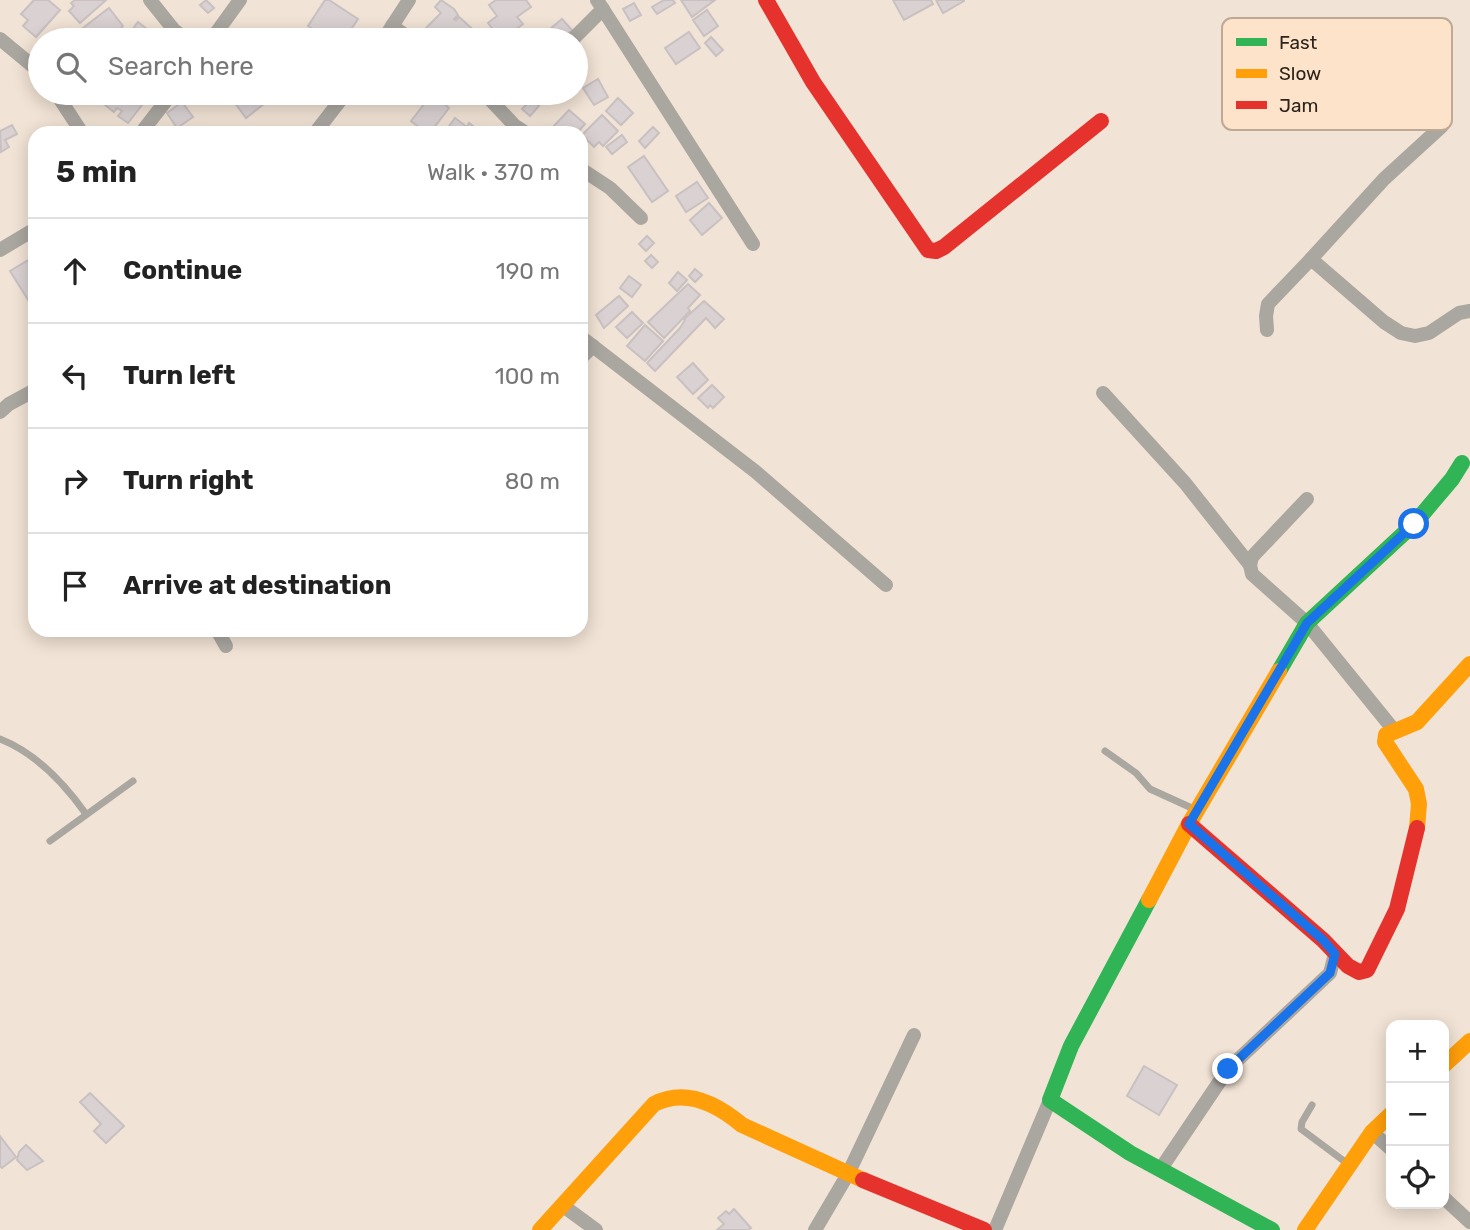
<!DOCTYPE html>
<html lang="en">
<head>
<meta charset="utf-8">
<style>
	:root { --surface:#fff; --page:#f6f6f6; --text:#222; --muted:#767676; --line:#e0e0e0 }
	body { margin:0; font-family:Rubik,sans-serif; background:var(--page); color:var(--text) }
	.controls { position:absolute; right:21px; bottom:21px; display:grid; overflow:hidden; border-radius:14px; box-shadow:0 4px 18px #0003 }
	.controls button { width:63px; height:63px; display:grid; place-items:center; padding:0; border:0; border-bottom:2px solid var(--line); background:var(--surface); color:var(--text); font:35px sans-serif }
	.stop { position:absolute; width:21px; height:21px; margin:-16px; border:5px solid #1a73e8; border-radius:50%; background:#fff }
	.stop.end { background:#1a73e8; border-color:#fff; box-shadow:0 2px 7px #0008 }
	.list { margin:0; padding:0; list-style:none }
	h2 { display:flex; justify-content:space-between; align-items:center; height:91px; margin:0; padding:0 28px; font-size:30px }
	h2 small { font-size:23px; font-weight:400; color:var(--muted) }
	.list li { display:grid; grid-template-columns:46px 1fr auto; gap:21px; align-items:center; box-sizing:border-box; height:105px; padding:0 28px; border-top:2px solid var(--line) }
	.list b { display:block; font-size:26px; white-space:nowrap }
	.list em { font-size:23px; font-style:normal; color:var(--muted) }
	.icon { flex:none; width:38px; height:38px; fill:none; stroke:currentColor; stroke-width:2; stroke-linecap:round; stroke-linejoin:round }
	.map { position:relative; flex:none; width:1470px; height:1230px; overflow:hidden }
	.search { position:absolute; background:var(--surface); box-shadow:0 4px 18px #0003; left:28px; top:28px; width:560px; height:77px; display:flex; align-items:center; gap:18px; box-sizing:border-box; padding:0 24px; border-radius:38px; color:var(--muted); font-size:26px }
	.panel { position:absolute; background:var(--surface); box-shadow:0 4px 18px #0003; left:28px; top:126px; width:560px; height:511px; border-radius:21px }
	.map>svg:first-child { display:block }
	.building { fill:#dad2d2; stroke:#c9c1c1; stroke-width:2 }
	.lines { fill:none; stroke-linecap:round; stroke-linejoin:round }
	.lane { stroke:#aaa6a0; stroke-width:7 }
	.street { stroke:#aaa6a0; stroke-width:14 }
	.fast { stroke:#30b455; stroke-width:16 }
	.slow { stroke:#ff9f0a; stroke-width:16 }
	.jam { stroke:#e5322d; stroke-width:16 }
	.route { stroke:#1a73e8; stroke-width:9 }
	.key { fill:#fce3ca; stroke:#bea995; stroke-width:2 }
	.key-label { font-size:19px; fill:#2c231a }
</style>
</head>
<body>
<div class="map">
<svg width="1470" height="1230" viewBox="0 0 1470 1230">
	<rect width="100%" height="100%" fill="#f1e3d5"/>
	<g class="building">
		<polygon points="34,0 48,0 60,10 36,37 23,26 28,20 21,14"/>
		<polygon points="75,0 106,0 80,23 69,11 74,6 71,3"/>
		<polygon points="206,0 214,8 208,13 200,5"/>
		<polygon points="325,0 329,0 358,19 344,40 330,40 308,26"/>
		<polygon points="441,0 454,9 458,15 454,19 456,20 459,17 478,34 471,40 438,40 426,28 441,13 435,7"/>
		<polygon points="496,0 526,0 531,7 517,17 523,24 501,40 488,23 497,16 489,5"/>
		<polygon points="664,0 673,0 675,3 657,14 652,7"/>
		<polygon points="681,0 715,0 692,17"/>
		<polygon points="893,0 931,0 933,4 904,20"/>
		<polygon points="936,0 964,0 964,1 943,13"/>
		<polygon points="634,3 641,15 630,21 623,9"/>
		<polygon points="109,8 123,26 105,40 93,40 83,28"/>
		<polygon points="707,10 718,26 704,36 693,20"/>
		<polygon points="562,19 572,30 559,40 550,29"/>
		<polygon points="138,22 152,33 146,40 113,40 116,36 119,38 125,30 129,34"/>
		<polygon points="689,32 700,48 676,64 665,48"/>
		<polygon points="711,37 723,50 716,56 705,43"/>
		<polygon points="598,79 608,97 594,105 583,88"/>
		<polygon points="113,93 126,93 142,105 128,123 118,116 122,111 117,108 114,112 104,104"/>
		<polygon points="233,93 257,93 265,103 246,118 230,96"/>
		<polygon points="432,94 449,108 430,133 422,133 419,131 420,128 411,121"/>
		<polygon points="618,98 633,113 621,125 606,111"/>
		<polygon points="531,100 539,106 530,116 522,109"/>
		<polygon points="182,102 193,117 177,128 167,113"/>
		<polygon points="569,110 585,124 577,133 558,133 552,128"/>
		<polygon points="602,115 618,131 603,146 599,142 594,147 582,135"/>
		<polygon points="455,118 467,127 469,123 473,126 471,130 474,133 444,133"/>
		<polygon points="12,125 17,134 5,140 9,147 1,152 0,131"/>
		<polygon points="653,127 659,133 645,148 639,141"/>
		<polygon points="622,135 627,142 612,154 606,147"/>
		<polygon points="644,156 668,191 652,202 628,167"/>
		<polygon points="697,182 708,198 686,212 676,196"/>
		<polygon points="709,203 722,218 702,235 690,220"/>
		<polygon points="647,236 654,243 646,251 639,244"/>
		<polygon points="651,255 658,262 652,268 645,261"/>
		<polygon points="35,256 35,300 30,303 10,271"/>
		<polygon points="695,269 702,275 695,282 689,276"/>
		<polygon points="678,272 687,280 677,291 669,283"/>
		<polygon points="629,276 641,285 632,297 620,288"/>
		<polygon points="688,284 700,295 688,308 690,311 664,338 648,322"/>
		<polygon points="619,296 628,306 604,328 596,315"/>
		<polygon points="704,301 724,319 715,328 706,318 655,371 647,363 680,328 685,320 684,319"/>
		<polygon points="632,312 643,323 627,338 616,327"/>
		<polygon points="645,325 663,341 645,361 627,346"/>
		<polygon points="693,363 708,380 693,394 677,377"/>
		<polygon points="712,385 724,397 713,408 710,405 708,408 698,398"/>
		<polygon points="1144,1066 1177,1085 1159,1115 1127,1096"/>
		<polygon points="90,1093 124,1126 106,1143 94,1131 101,1124 80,1102"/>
		<polygon points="0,1136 16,1157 2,1168 0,1166"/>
		<polygon points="26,1145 43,1161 27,1170 17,1160 19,1152"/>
		<polygon points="734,1209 751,1228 748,1230 717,1230 724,1224 718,1218 726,1211 729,1214"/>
	</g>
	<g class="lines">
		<g class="lane">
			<path d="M0 739C36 753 64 783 86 814"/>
			<polyline points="1105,751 1136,773 1150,789 1194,809"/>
			<polyline points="50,841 133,781"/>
			<polyline points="1312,1105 1302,1122 1301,1129 1348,1164"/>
		</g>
		<g class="street">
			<polyline points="150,0 174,30 187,40"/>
			<polyline points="597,0 753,244"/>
			<polyline points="392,26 412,40"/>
			<polyline points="521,36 524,40"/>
			<polyline points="0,39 40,72"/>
			<polyline points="211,40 240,0"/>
			<polyline points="383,40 409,0"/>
			<polyline points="572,40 603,9"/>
			<polyline points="56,93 82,133"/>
			<polyline points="484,93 515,126 526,133"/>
			<polyline points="141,133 172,93"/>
			<polyline points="315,133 346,93"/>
			<polyline points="581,169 610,188 641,218"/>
			<polyline points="0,250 35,229"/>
			<polyline points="1311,259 1384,179 1442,126"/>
			<polyline points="1267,330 1266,316 1268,304 1311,259 1384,322 1401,333 1415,336 1429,333 1459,313 1470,311"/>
			<polyline points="581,337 756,472 886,585"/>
			<polyline points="581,358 593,346"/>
			<polyline points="1103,393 1185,483 1250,565 1252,574 1307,623 1393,729"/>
			<polyline points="0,412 9,404 35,390"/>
			<polyline points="1250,565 1252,557 1307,499"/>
			<polyline points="217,630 226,646"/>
			<polyline points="1372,1132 1391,1149"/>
			<polyline points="1160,1170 1228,1069 1330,973 1335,954"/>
			<polyline points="1444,1198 1470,1222"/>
			<polyline points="562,1205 596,1230"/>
			<polyline points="815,1230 848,1174 914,1035"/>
			<polyline points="995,1230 1050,1100"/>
		</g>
		<g class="fast">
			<polyline points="1279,671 1307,623 1414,524 1452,479 1462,463"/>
			<polyline points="1149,900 1071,1046 1050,1100 1130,1153 1272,1230"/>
		</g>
		<g class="slow">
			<polyline points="1417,828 1419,804 1416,789 1385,742 1386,735 1417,722 1470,664"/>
			<polyline points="1149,900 1189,824 1279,671"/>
			<polyline points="1444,1065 1470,1041"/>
			<path d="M540 1230 654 1104C685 1088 717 1104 742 1125L863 1180"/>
			<polyline points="1305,1230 1372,1132 1391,1114"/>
		</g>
		<g class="jam">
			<polyline points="766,0 813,82 928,250 936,251 944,247 1101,121"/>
			<polyline points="1189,824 1323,940 1348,966 1359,972 1367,970 1397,909 1417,828"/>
			<polyline points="863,1180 984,1230"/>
		</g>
	</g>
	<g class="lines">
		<polyline class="route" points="1228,1069 1330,973 1335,954 1323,940 1189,824 1307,623 1414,524"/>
	</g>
	<rect x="1222" y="18" width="230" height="112" rx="10" class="key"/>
	<rect x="1236" y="38" width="31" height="8" fill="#30b455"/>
	<rect x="1236" y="69" width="31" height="9" fill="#ff9f0a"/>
	<rect x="1236" y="101" width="31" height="8" fill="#e5322d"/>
	<g class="key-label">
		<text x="1279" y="49">Fast</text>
		<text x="1279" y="80">Slow</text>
		<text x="1279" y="112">Jam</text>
	</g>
</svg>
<div class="controls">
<button>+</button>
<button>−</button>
<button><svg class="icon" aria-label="locate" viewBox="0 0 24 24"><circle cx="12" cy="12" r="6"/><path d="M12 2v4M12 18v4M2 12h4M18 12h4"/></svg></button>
</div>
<div class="stop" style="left:1414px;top:524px"></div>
<div class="stop end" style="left:1228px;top:1069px"></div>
<div class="search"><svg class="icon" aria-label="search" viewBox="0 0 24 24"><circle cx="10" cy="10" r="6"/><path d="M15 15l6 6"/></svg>Search here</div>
<section class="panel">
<h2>5 min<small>Walk · 370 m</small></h2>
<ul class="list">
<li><svg class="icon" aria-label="ahead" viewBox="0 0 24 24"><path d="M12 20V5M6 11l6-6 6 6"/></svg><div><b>Continue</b></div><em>190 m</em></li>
<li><svg class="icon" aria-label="left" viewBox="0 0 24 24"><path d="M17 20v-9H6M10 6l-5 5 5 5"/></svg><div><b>Turn left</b></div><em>100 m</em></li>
<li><svg class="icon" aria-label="right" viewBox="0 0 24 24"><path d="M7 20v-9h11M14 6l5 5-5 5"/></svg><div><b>Turn right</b></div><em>80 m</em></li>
<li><svg class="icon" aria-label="arrive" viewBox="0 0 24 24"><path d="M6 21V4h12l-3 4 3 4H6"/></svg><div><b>Arrive at destination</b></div></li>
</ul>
</section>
</div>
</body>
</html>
